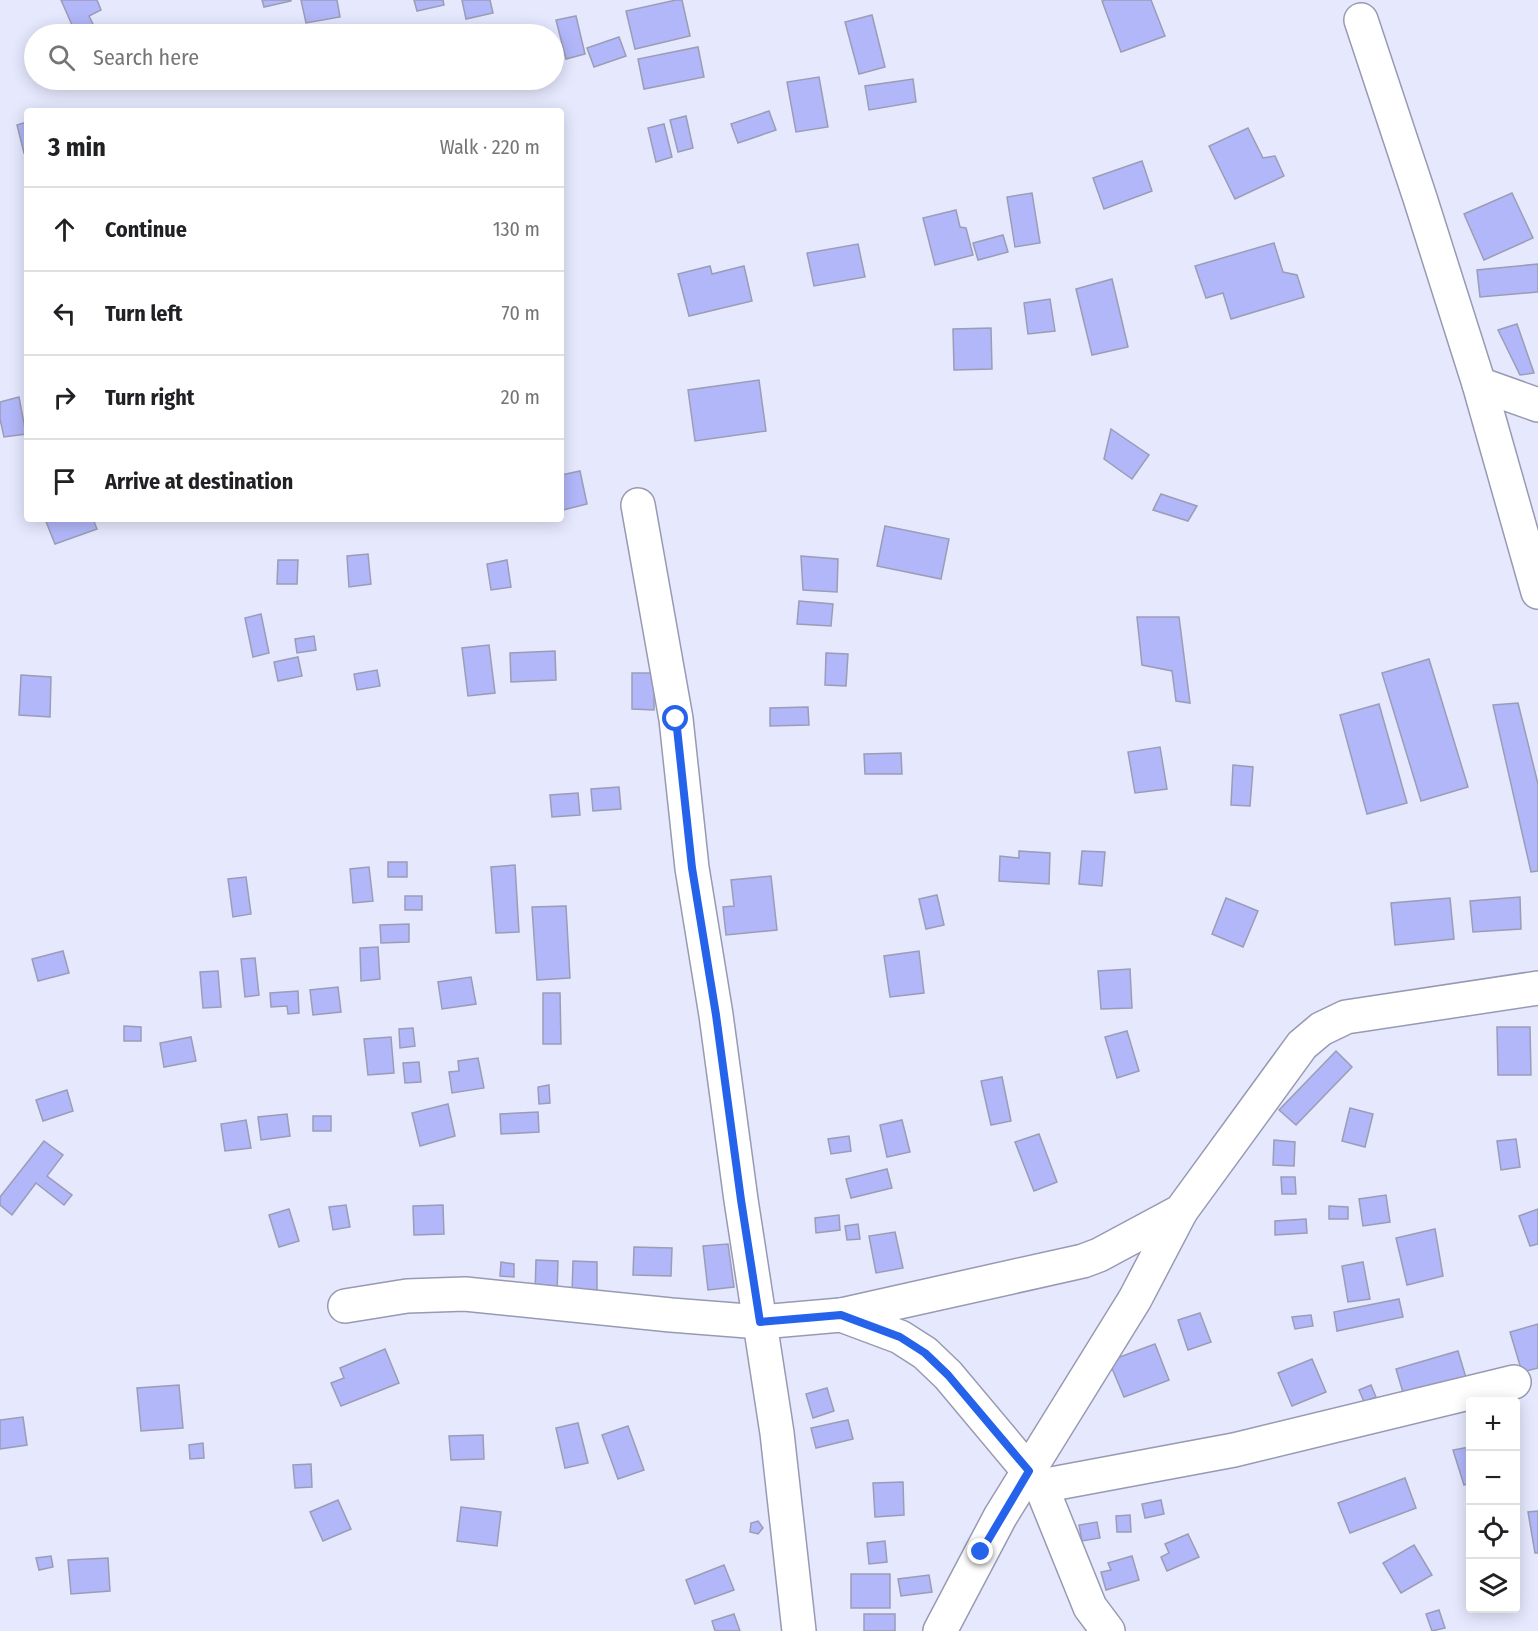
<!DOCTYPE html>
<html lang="en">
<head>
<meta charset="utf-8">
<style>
	:root { --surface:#fff; --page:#f6f6f6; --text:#202124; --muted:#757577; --line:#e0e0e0 }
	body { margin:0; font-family:"Fira Sans Condensed",sans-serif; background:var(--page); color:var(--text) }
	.controls { position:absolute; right:18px; bottom:18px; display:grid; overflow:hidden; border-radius:6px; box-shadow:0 3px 15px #0003 }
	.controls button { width:54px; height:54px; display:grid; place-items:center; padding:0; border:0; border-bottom:2px solid var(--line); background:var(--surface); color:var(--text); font:30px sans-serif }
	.stop { position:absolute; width:18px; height:18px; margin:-14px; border:4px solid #2563eb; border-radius:50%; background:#fff }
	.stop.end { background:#2563eb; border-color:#fff; box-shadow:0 2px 6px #0008 }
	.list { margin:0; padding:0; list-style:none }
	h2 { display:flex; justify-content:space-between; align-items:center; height:78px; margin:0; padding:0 24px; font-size:26px }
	h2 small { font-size:20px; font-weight:400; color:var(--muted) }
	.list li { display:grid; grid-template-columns:39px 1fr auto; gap:18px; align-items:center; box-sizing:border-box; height:84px; padding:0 24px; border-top:2px solid var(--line) }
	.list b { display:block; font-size:22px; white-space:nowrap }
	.list em { font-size:20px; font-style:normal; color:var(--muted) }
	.icon { flex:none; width:33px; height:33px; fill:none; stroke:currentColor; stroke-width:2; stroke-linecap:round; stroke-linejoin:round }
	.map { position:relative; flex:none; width:1538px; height:1631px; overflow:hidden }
	.search { position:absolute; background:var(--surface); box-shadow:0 3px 15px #0003; left:24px; top:24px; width:540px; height:66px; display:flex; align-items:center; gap:15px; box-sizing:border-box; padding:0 21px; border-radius:33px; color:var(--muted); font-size:22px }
	.panel { position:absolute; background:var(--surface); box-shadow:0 3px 15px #0003; left:24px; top:108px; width:540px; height:414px; border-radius:6px }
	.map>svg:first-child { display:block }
	.building { fill:#b1b7f8; stroke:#9a9db5; stroke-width:1.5 }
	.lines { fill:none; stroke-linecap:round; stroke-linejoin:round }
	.street-casing { stroke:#979ab2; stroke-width:36 }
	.street { stroke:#fff; stroke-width:33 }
	.route { stroke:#2563eb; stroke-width:8 }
</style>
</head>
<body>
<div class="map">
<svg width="1538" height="1631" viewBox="0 0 1538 1631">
	<rect width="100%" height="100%" fill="#e6e8fe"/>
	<g class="building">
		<polygon points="61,0 97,0 101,10 89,16 98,34 76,34"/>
		<polygon points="262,0 291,0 291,1 264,7"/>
		<polygon points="301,0 337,0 340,17 306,23"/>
		<polygon points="414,0 443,0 444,5 417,11"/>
		<polygon points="462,0 490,0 493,13 466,19"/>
		<polygon points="676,0 682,0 690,36 635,49 626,11"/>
		<polygon points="1105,0 1151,0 1165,36 1121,52 1102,1"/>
		<polygon points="872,15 885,67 859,74 845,22"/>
		<polygon points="576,16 585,54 566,59 556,20"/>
		<polygon points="619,37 626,56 594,67 587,48"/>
		<polygon points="698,47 704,77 644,89 638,59"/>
		<polygon points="819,77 828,127 796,132 787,82"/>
		<polygon points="913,79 916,102 869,110 865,86"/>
		<polygon points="769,111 776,130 738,143 731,124"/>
		<polygon points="686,116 693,148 678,152 670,120"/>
		<polygon points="27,122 27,152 24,153 17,125"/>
		<polygon points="664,124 672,157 656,162 648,128"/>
		<polygon points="1248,128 1263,158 1275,156 1284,176 1235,199 1209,146"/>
		<polygon points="1142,161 1152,191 1104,209 1093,178"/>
		<polygon points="1032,193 1040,243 1015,247 1007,197"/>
		<polygon points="1512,193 1533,238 1484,260 1464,214"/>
		<polygon points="956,210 960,227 966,228 973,255 935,265 923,218"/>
		<polygon points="1003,235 1008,252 978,260 973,243"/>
		<polygon points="1274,243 1283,272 1297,275 1304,297 1231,319 1223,293 1206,298 1195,266"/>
		<polygon points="858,244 865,277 814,286 807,253"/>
		<polygon points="1538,264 1538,292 1480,297 1477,270"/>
		<polygon points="710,266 712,274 744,266 752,301 689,316 678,274"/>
		<polygon points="1112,279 1128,347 1092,355 1076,289"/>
		<polygon points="1050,299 1055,331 1028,334 1024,303"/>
		<polygon points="1517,324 1534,373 1520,375 1498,330"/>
		<polygon points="991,328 992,369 954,370 953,329"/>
		<polygon points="759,380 766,431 695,441 688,390"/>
		<polygon points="19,397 26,434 4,437 0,419 0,402"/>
		<polygon points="1111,429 1149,455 1132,479 1104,459"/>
		<polygon points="580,471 587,504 563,510 561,475"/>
		<polygon points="1161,494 1197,506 1188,521 1153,510"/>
		<polygon points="45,519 93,519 97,529 55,544"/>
		<polygon points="885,526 949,539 941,579 877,566"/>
		<polygon points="368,554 371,584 349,587 347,556"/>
		<polygon points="801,556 838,559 837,592 803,590"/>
		<polygon points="278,560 298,560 297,584 277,584"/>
		<polygon points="507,560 511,587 491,590 487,564"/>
		<polygon points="799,601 833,604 831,626 797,624"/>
		<polygon points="261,614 269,653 253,657 245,618"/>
		<polygon points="1137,617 1179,617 1190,703 1176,701 1172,671 1142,665"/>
		<polygon points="314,636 316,650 297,653 295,639"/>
		<polygon points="489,645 495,693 468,696 462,648"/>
		<polygon points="555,651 556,680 511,682 510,653"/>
		<polygon points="826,653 848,654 846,686 825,685"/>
		<polygon points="298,657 302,676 278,681 274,662"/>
		<polygon points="1429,659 1468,787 1421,801 1382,673"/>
		<polygon points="377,670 380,686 357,690 354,674"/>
		<polygon points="632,673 654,673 654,710 632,709"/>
		<polygon points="21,675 51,677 50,717 19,715"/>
		<polygon points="1518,703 1538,784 1538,871 1531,872 1493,705"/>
		<polygon points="1379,704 1407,803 1367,814 1340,715"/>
		<polygon points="808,707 809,725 770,726 770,708"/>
		<polygon points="1160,747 1167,789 1135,793 1128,752"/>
		<polygon points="901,753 902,774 865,774 864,754"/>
		<polygon points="1233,765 1253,767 1250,806 1231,805"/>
		<polygon points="619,787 621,809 593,811 591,789"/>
		<polygon points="578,793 580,815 552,817 550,795"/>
		<polygon points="1019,851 1050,853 1049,884 999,881 1000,856 1019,858"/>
		<polygon points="1082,851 1105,852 1102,886 1079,884"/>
		<rect x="388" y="862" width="19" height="15"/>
		<polygon points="515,865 519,932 496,933 491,867"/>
		<polygon points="369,867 373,901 353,903 350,869"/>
		<polygon points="771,876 777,930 726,935 723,907 734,906 731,880"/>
		<polygon points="246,877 251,914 233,917 228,879"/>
		<polygon points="937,895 944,925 926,929 919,899"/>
		<rect x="405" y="896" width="17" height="14"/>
		<polygon points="1520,897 1521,929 1473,932 1470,901"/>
		<polygon points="1226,898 1258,911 1243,947 1212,934"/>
		<polygon points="1450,898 1454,939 1395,945 1391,903"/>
		<polygon points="566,906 570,978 537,980 532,907"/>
		<polygon points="409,924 409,942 381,943 380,925"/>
		<polygon points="378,947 380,979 361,981 360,948"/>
		<polygon points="63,951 69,973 38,981 32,959"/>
		<polygon points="919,951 924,993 890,997 884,956"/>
		<polygon points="255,958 259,995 245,997 241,959"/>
		<polygon points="1130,969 1132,1008 1101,1009 1098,971"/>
		<polygon points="218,971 221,1007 203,1008 200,972"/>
		<polygon points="471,977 476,1004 442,1009 438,982"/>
		<polygon points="338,987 341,1012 313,1015 310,990"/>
		<polygon points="298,991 299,1013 288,1014 287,1006 271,1007 270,993"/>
		<polygon points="543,993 560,993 561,1044 543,1044"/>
		<polygon points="124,1026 141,1027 141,1041 124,1041"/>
		<polygon points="1497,1027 1530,1027 1531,1075 1498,1075"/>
		<polygon points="413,1028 415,1046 400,1048 399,1029"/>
		<polygon points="1127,1031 1139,1071 1117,1078 1105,1037"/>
		<polygon points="191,1037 196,1061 164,1067 160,1043"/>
		<polygon points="391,1037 394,1073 368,1075 364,1039"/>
		<polygon points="1336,1051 1352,1067 1296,1125 1279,1110"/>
		<polygon points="478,1058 484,1088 452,1093 449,1072 459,1071 458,1061"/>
		<polygon points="419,1062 421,1082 405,1083 403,1063"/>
		<polygon points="1002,1077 1011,1121 991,1125 981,1081"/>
		<polygon points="549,1085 550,1103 539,1104 538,1087"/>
		<polygon points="67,1090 73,1111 43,1121 36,1100"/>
		<polygon points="448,1104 455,1136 420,1146 412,1113"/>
		<polygon points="1350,1108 1373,1114 1365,1147 1342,1141"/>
		<polygon points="538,1112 539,1132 501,1134 500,1114"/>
		<polygon points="287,1114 290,1136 261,1140 258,1117"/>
		<rect x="313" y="1116" width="18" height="15"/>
		<polygon points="246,1120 251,1148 225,1151 221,1124"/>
		<polygon points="902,1120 910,1152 887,1157 880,1125"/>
		<polygon points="1039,1134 1057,1182 1034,1191 1015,1142"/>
		<polygon points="849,1136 851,1151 831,1154 828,1139"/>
		<polygon points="1516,1139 1520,1167 1501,1170 1497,1141"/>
		<polygon points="1274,1140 1295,1142 1294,1166 1273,1165"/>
		<polygon points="44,1141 63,1155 47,1176 72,1195 64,1205 36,1183 12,1215 0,1205 0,1197"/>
		<polygon points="887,1169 892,1188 851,1198 846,1179"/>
		<polygon points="1281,1177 1295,1177 1296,1194 1282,1194"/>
		<polygon points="1386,1195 1390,1222 1363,1226 1359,1199"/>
		<polygon points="346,1205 350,1227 333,1230 329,1207"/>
		<polygon points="443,1205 444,1234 414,1235 413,1206"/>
		<polygon points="1329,1206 1348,1207 1348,1219 1329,1219"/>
		<polygon points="289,1209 299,1241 279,1247 269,1215"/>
		<polygon points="1538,1209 1538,1244 1530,1246 1519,1216"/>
		<polygon points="839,1215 840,1230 816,1233 815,1218"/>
		<polygon points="1306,1219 1307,1233 1275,1235 1275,1221"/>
		<polygon points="858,1224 860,1239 847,1240 845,1226"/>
		<polygon points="1435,1229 1443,1276 1407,1285 1396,1238"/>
		<polygon points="895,1232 903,1268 876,1273 869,1236"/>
		<polygon points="728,1244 734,1287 708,1290 703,1246"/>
		<polygon points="634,1247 672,1248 671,1276 633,1275"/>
		<polygon points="536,1260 558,1261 557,1294 535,1293"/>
		<polygon points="573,1261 597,1262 597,1295 572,1294"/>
		<polygon points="501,1262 514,1264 514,1277 500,1276"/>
		<polygon points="1363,1262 1370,1299 1348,1302 1342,1266"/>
		<polygon points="1399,1299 1403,1317 1337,1331 1334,1312"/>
		<polygon points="1200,1313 1211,1342 1188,1350 1178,1320"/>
		<polygon points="1311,1315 1313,1326 1295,1329 1292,1317"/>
		<polygon points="1538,1324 1538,1368 1522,1372 1510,1332"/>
		<polygon points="1155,1344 1169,1380 1124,1397 1109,1361"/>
		<polygon points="385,1349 399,1383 341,1406 331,1383 344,1378 340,1368"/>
		<polygon points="1458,1351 1467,1381 1405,1399 1396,1369"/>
		<polygon points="1312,1359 1326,1392 1292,1406 1278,1373"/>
		<polygon points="179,1385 183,1428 141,1431 137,1388"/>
		<polygon points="1371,1385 1376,1397 1364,1402 1359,1390"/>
		<polygon points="827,1388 834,1411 813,1418 806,1394"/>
		<polygon points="23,1417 27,1445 0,1449 0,1420"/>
		<polygon points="848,1420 853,1439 816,1448 811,1428"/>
		<polygon points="578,1423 588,1463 565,1468 556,1428"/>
		<polygon points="628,1426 644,1470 618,1479 602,1435"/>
		<polygon points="483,1435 484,1459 451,1460 449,1436"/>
		<polygon points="203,1443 204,1458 190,1459 189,1445"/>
		<polygon points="1470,1447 1470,1483 1464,1485 1453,1450"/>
		<polygon points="311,1464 312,1487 295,1488 293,1465"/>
		<polygon points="1405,1478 1416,1508 1350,1533 1338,1503"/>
		<polygon points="903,1482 904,1515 875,1517 873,1483"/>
		<polygon points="338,1500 351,1529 323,1541 310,1512"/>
		<polygon points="1161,1500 1164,1514 1145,1518 1142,1504"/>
		<polygon points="461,1507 501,1512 497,1546 457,1541"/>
		<polygon points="1538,1511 1538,1553 1535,1553 1528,1512"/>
		<polygon points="1130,1515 1131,1532 1117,1532 1116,1516"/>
		<polygon points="758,1521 763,1528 758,1534 750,1532 751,1523"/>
		<polygon points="1097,1522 1100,1538 1082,1541 1079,1525"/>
		<polygon points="1188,1534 1199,1557 1167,1571 1161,1557 1169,1553 1165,1544"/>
		<polygon points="885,1541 887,1562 869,1564 867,1543"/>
		<polygon points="1414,1545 1432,1575 1401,1593 1383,1563"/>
		<polygon points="51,1556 53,1567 39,1570 36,1558"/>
		<polygon points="1132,1556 1139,1580 1106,1590 1101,1572 1111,1570 1108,1563"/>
		<polygon points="108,1558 110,1591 71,1594 68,1560"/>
		<polygon points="724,1565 734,1590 695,1604 686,1580"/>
		<rect x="851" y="1574" width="39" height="34"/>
		<polygon points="929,1575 932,1592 901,1596 898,1579"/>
		<polygon points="1439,1610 1445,1628 1432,1631 1426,1614"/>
		<polygon points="734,1614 740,1631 715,1631 712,1621"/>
		<rect x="864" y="1614" width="31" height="17"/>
	</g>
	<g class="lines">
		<g class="street-casing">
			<g id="street">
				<polyline points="1361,20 1420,198 1479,384 1538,592"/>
				<polyline points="1479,384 1538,405"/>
				<polyline points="638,505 676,719 692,868 716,1015 741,1200 777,1433 799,1631"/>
				<polyline points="345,1306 407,1296 465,1294 671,1315 760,1322 841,1315 1083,1261 1099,1255 1181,1211 1302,1045 1321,1029 1346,1017 1538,988"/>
				<polyline points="841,1315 900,1337 925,1353 948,1375 1041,1486 1090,1607 1108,1631"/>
				<polyline points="1041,1486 1234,1450 1514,1382"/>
				<polyline points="940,1631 1000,1517 1135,1299 1181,1211"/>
			</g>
		</g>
		<use href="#street" class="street"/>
	</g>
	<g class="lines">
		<polyline class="route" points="676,719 692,868 716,1015 741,1200 760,1322 841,1315 900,1337 925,1353 948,1375 1029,1471 981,1552"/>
	</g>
</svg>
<div class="controls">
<button>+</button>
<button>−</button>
<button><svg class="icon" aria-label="locate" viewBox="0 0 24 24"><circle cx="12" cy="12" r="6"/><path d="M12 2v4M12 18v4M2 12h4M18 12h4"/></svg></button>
<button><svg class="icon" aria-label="layers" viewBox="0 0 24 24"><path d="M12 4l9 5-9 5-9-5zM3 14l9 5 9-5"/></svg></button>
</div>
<div class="stop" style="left:676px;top:719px"></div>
<div class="stop end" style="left:981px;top:1552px"></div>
<div class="search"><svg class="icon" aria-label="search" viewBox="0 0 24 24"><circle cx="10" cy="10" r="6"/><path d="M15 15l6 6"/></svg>Search here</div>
<section class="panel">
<h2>3 min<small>Walk · 220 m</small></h2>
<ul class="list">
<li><svg class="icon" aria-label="ahead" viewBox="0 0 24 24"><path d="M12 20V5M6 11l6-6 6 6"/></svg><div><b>Continue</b></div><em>130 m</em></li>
<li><svg class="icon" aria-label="left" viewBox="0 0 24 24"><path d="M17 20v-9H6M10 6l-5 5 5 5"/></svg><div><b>Turn left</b></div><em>70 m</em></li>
<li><svg class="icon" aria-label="right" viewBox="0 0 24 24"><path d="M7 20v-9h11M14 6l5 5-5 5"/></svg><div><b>Turn right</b></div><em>20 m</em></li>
<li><svg class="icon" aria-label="arrive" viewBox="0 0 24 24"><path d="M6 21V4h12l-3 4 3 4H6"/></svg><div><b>Arrive at destination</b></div></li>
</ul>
</section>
</div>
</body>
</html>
